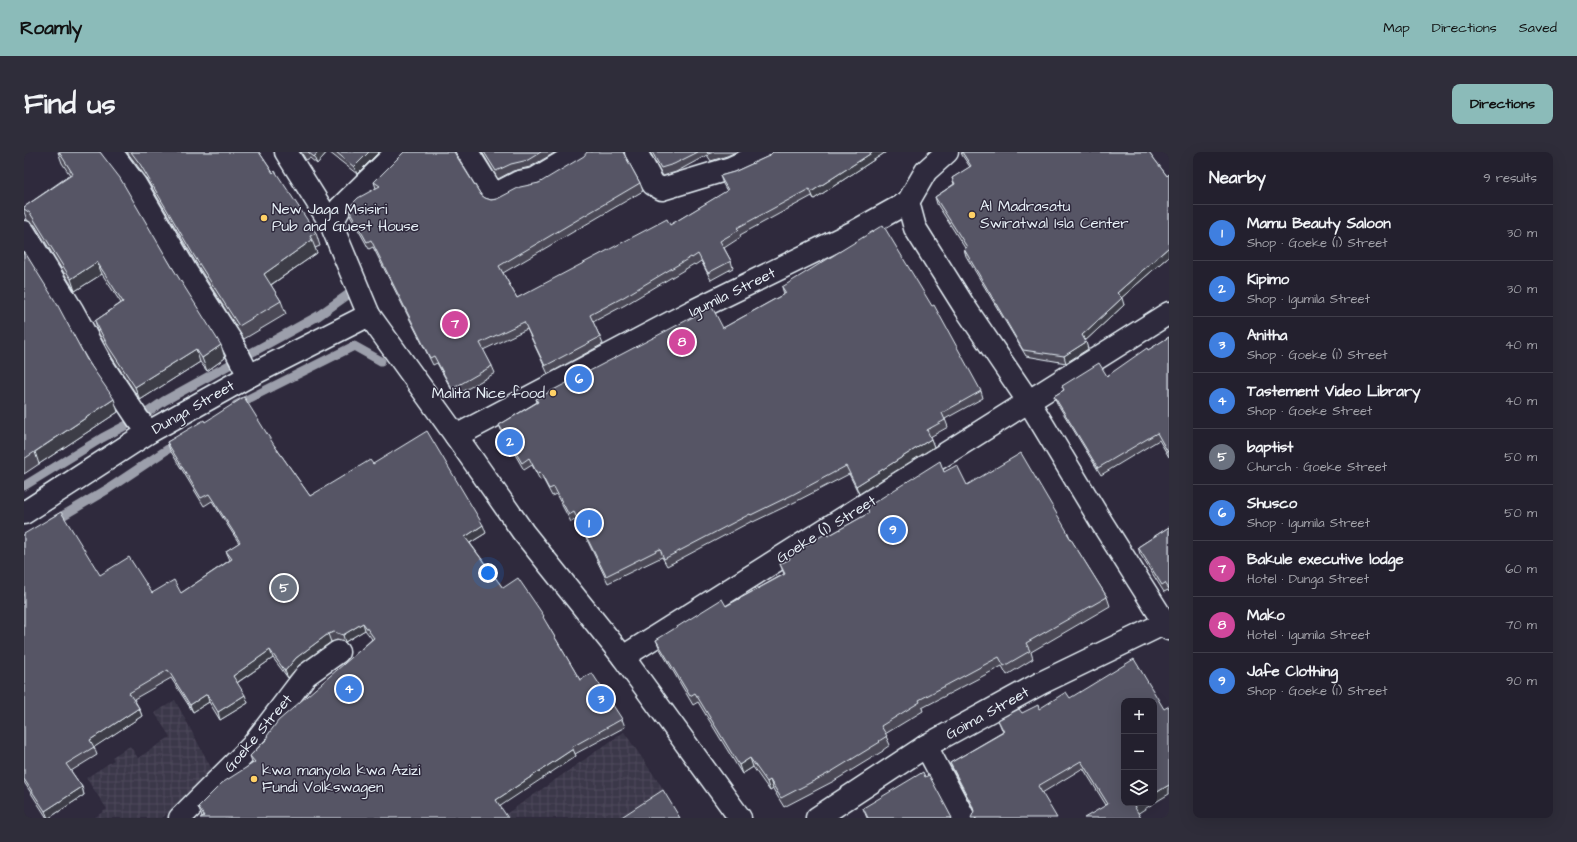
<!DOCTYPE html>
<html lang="en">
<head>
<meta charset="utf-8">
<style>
	:root { --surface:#23202e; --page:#2f2d3a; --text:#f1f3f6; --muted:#a3a3aa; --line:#403e4a; --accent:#8bbbb9 }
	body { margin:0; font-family:"Architects Daughter",sans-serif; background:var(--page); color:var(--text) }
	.controls { position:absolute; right:12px; bottom:12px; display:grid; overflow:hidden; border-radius:8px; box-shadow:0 4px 16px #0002 }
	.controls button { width:36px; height:36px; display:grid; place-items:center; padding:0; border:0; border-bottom:1px solid var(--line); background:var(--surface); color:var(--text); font:20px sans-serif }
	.you { position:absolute; left:464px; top:421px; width:14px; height:14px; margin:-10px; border:3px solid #fff; border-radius:50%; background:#1a73e8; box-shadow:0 0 0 6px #1a73e833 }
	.badge { display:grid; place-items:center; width:26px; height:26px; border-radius:50%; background:var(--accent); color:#fff; font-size:13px; font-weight:700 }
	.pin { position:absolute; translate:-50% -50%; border:2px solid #fff; box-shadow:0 1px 4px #0006 }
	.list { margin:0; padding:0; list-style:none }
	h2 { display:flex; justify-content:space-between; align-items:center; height:52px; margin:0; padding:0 16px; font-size:17px }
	h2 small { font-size:13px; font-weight:400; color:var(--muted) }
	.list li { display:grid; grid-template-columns:26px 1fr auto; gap:12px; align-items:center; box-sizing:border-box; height:56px; padding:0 16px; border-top:1px solid var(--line) }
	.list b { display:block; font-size:15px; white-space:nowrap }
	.list p { margin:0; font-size:13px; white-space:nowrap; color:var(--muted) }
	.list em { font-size:13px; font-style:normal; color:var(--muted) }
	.icon { flex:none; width:22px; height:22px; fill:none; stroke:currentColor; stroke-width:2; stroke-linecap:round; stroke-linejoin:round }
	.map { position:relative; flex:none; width:1145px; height:666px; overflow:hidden; border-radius:8px }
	header { display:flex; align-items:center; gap:24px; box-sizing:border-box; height:56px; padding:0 20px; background:var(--accent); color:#111 }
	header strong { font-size:19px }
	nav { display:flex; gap:22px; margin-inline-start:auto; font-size:14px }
	.intro { display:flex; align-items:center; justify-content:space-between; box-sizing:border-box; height:96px; padding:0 24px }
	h1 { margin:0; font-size:28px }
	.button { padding:10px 18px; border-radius:8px; background:var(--accent); color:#111; font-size:14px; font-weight:700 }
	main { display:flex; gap:24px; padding:0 24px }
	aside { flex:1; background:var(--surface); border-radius:8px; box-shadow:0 4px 16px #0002 }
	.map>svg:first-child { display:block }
	.industrial { fill:url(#industrial-grid) }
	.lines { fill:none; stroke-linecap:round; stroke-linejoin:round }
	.stream { stroke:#9c9fab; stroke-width:9 }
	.street-casing { stroke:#e8f1f8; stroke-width:25 }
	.street { stroke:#2f2a3d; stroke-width:22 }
	.wall { fill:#4b4957; stroke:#e8f1f8 }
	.shaded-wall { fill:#3d3c47; stroke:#e8f1f8 }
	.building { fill:#575565; stroke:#e8f1f8 }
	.poi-dot { fill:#ffd166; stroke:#2f2a3d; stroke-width:1.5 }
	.labels { text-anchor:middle; stroke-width:3; stroke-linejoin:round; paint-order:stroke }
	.poi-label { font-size:15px; fill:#e8f1f8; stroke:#2f2a3d; text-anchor:start }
	.street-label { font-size:15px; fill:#e8f1f8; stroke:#2f2a3d }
</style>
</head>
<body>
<header>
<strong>Roamly</strong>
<nav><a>Map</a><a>Directions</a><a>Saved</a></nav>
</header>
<div class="intro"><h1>Find us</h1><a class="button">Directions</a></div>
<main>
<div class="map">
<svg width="1145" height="666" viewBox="0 0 1145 666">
	<defs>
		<pattern id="industrial-grid" width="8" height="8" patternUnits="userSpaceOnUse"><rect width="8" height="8" fill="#3b3749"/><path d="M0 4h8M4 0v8" fill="none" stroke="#4e4b5b"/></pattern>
	</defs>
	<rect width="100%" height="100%" fill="#2f2a3d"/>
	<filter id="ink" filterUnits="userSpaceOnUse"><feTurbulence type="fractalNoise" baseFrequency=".025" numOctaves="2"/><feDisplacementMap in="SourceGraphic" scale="8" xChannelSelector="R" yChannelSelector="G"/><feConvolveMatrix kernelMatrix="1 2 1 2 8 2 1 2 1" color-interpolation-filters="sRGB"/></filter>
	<g filter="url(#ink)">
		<g class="industrial">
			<polygon points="151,548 191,623 138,666 70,666 83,657 62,626 90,608 88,605 106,594 114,606 146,585 131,561"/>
			<polygon points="600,580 640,638 599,666 485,666 482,662"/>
		</g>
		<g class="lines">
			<g class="stream">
				<polyline points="212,253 330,194 357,209"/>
				<polyline points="0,334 78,286 114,267 140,249 294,164 332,137"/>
				<polyline points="28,370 84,337 156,289"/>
			</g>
			<g class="street-casing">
				<g id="street">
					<polyline points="87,0 111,32 163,121 207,189 225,224"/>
					<polyline points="262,0 307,72 345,163 432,284 499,380 599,505 716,666"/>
					<polyline points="443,0 470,43 495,30 511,27 556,0"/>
					<polyline points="612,0 629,32 638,37 707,16 742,0"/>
					<polyline points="884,50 891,76 940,154 1005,250 1078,371 1145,477"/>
					<polyline points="307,72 316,56 373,0"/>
					<polyline points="0,80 48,158 78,213 114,267 125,280"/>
					<polyline points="432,284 667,160 832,79 884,50 902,19 923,0"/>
					<polyline points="0,361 125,280 225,224 345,163"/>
					<polyline points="599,505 1145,161"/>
					<polyline points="902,594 940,666"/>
					<polyline points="156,666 228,594 282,523 314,500"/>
					<polyline points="793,666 902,594 1017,531 1141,471"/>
				</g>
			</g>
			<use href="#street" class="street"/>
		</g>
		<g class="wall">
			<polygon points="34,0 76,0 148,115 201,206 183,219 176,210 116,248 89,207 75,182 71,169 97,151 78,122 51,139 11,73 3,68 0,60 0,55 46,23 38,11"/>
			<polygon points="103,0 235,0 249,21 292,81 296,94 291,96 293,101 247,133 257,149 262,162 220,187 174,114 121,24"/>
			<polygon points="277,0 303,0 293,12 286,6 282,8"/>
			<polygon points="305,0 355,0 333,22"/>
			<polygon points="380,0 431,0 457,43 461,46 467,48 473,47 515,31 600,2 616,31 619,39 479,121 493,146 646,73 703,39 699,32 696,24 710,20 745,4 749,0 862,0 790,47 788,44 716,83 717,85 700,96 707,109 709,116 687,128 677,109 671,113 670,112 601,153 569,170 576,185 579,192 524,222 503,177 459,198 468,214 471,221 431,244 413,211 409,213 349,95 345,97 326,63 324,56 352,36 350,30"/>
			<polygon points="458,0 532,0 506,15 489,19 474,27"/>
			<polygon points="626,0 712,0 703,4 687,9 683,3 652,20 639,24"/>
			<polygon points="937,0 1125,0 1143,24 1145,22 1145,104 1097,146 1100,153 1061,189 1064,197 1042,211 1002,204 942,104 940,97 941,96 913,52 911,45 930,32 928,26 946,15 938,3"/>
			<polygon points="0,99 94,260 15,312 0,322"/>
			<polygon points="758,135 957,239 959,246 921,267 924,275 906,285 910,295 835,342 825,322 771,350 729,370 728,369 643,414 638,405 584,431 553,367 547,370 532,342 528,344 519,327 516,328 508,313 500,318 478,280 475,273 513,250 512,247 699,176 760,142"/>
			<polygon points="1145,185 1145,305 1135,288 1077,323 1033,251 1030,244 1040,238 1038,234 1083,224"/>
			<polygon points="181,270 250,293 286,344 349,312 462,381 446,391 479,436 523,472 556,528 598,567 601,575 551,602 552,604 178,665 174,655 229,612 226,604 243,586 243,584 348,487 341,478 321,490 313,488 307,490 275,513 264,526 249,506 213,531 224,551 196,568 185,550 169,560 147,526 110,547 115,556 118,564 70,595 73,603 47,619 58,635 60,643 25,666 23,666 0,630 0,382 76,423 128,441 157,441 206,408 202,399 215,391 188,349 180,354 146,298 143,290"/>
			<polygon points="920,320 943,333 1044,381 1046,386 1083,445 1086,454 1007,500 1009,507 983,523 978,514 898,556 899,559 861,582 866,593 859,598 859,599 810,629 760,655 749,637 746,639 729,615 718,622 674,550 669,553 636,497 632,488 702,454 760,422 756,412 766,407 765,405 804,384 845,361 843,355"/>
			<polygon points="1145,375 1145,440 1144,438 1140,440 1116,402 1114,395"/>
			<polygon points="1015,557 1100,651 1082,653 1059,616 1018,641 949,657 929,618 926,611 979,580 974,568"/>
			<polygon points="839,656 926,665 928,666 843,666"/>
		</g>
		<g class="shaded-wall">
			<polygon points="294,0 303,0 293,12 290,5"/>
			<polygon points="345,0 355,0 333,22 330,15"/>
			<polygon points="849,0 862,0 790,47 787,40"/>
			<polygon points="288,88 293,101 245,134 240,122"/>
			<polygon points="1145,95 1145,104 1095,148 1093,141"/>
			<polygon points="73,110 78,122 51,139 47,127"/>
			<polygon points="1098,146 1100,153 1060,190 1058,183"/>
			<polygon points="1062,190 1064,197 1042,211 1040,204"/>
			<polygon points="197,193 201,206 183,219 178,206"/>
			<polygon points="172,197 176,210 116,248 111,235"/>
			<polygon points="90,247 94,260 15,312 11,300"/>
			<polygon points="907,287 910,295 835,342 832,334"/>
			<polygon points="459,373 462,381 444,392 441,385"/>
			<polygon points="339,471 341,478 321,490 319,483"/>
			<polygon points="304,482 307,490 275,513 264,526 261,519 272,506"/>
			<polygon points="246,498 249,506 211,532 209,524"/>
			<polygon points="183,542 185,550 169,560 166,553"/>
			<polygon points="221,543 224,551 196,568 194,560"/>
			<polygon points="115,556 118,564 69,596 66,588"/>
			<polygon points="549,597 552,604 475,655 472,648"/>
			<polygon points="726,606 729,615 718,622 715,613"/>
			<polygon points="746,628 749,637 746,639 743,630"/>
			<polygon points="1145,633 1145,642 1130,651 1130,642"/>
			<polygon points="58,635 60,643 25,666 24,666 21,659"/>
			<polygon points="1115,651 1130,651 1113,662 1110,654"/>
		</g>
		<g class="building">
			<polygon points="35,0 76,0 96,26 148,115 197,193 178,206 172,197 111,235 84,194 71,169 99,150 73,110 47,127 6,61 0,57 0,55 49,22"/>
			<polygon points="107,0 235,0 249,21 251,19 292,81 286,84 288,88 240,122 257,149 215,174 169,102 116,12"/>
			<polygon points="284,0 294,0 290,5"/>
			<polygon points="312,0 345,0 330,15"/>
			<polygon points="380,0 430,0 457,43 461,46 467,48 473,47 496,35 515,31 560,4 563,0 599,0 616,31 475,114 493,146 643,67 646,73 704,38 696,24 710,20 745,4 749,0 849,0 787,40 785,37 713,76 715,78 696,89 707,109 684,121 674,102 668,106 667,105 598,146 566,163 576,185 521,214 500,170 456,191 468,214 428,237 410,204 406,206 347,88 343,90 324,56 334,46 356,34 350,30"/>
			<polygon points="460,0 517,0 504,8 487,12 472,19"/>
			<polygon points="628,0 674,0 650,12 637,16"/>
			<polygon points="683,0 690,0 684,2"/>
			<polygon points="938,0 1125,0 1143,24 1145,22 1145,95 1093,141 1098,146 1058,183 1062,190 1040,204 999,198 940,97 943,95 911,45 931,32 928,26 947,14"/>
			<polygon points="859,73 908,154 910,153 957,239 918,261 921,268 903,278 907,287 832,334 822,314 768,343 727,363 726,362 640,407 636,397 582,424 550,360 545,363 530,335 525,337 516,320 513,321 505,306 498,311 475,273 514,250 512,247 688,155 699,176 762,141 758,135"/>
			<polygon points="0,99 33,152 63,208 90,247 0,307"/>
			<polygon points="1145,185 1145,302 1133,281 1074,316 1030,244 1040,238 1038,234 1075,211 1083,224 1123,196 1124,198"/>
			<polygon points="220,245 250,293 286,344 346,308 349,312 403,279 459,373 441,385 479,436 494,426 520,464 519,465 556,528 568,521 598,567 548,595 549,597 472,648 484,666 176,666 180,664 174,655 198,631 231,610 226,604 244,586 243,584 254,569 350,486 339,471 319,483 310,480 304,482 272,506 261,519 246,498 209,524 221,543 194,560 183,542 166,553 144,518 105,541 115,556 66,588 70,595 42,612 58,635 21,659 0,627 0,382 37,360 76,423 105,405 128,441 150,428 157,441 208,407 202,399 216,390 185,342 177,346 143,290 180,268 181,270"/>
			<polygon points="997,301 1044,381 1043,381 1083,445 1002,491 1006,499 980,514 975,505 895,548 896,550 857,574 863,584 855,589 856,590 807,620 757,646 746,628 743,630 726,606 715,613 671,541 666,544 632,488 698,447 702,454 761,422 756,412 766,407 765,405 802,381 804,384 845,361 843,355 916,309 920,320 933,313 943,333"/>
			<polygon points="1145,375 1145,437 1141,431 1138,433 1114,395"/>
			<polygon points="1110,507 1140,557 1145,554 1145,633 1130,642 1130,549 1100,549 1100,651 1115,651 1110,654 1117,666 1060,666 1084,652 1057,609 1014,634 1033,666 947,666 950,659 948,653 926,611 980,580 974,568 995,557 998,561 1014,553 1015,557 1042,540 1046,546"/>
			<polygon points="899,620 901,625 905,623 928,666 844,666 839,656"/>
			<polygon points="639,638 656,666 596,666"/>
		</g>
	</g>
	<g class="poi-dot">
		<circle cx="948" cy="63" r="4"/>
		<circle cx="240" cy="66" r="4"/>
		<circle cx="529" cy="241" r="4"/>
		<circle cx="230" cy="627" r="4"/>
	</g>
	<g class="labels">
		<g class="poi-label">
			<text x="956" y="59">Al Madrasatu<tspan x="956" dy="17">Swiratwal Isla Center</tspan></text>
			<text x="248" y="62">New Jaga Msisiri<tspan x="248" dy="17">Pub and Guest House</tspan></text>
			<text x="521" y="246" text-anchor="end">Malita Nice food</text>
			<text x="238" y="623">kwa manyola kwa Azizi<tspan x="238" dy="17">Fundi Volkswagen</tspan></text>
		</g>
		<g class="street-label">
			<text transform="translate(708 140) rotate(-26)" y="5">Igumila Street</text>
			<text transform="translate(169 255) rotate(-30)" y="5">Dunga Street</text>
			<text transform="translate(802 377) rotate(-32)" y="5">Goeke (1) Street</text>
			<text transform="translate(963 561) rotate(-29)" y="5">Goima Street</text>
			<text transform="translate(234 581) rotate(-50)" y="5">Goeke Street</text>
		</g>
	</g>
</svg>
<div class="controls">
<button>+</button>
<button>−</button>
<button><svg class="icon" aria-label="layers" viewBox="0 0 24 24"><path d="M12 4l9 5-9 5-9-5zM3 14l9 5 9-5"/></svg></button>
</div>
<div class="you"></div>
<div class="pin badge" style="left:565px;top:371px;background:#3f7fe0">1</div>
<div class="pin badge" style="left:486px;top:290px;background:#3f7fe0">2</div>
<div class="pin badge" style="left:577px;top:547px;background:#3f7fe0">3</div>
<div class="pin badge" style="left:325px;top:537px;background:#3f7fe0">4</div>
<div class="pin badge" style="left:260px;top:436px;background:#6b7280">5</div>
<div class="pin badge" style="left:555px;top:227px;background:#3f7fe0">6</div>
<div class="pin badge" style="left:431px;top:172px;background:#d1479c">7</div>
<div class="pin badge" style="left:658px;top:190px;background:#d1479c">8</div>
<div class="pin badge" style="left:869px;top:378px;background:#3f7fe0">9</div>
</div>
<aside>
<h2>Nearby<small>9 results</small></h2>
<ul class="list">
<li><span class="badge" style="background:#3f7fe0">1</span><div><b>Mamu Beauty Saloon</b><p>Shop · Goeke (1) Street</p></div><em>30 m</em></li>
<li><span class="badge" style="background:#3f7fe0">2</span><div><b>Kipimo</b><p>Shop · Igumila Street</p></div><em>30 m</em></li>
<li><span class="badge" style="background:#3f7fe0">3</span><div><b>Anitha</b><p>Shop · Goeke (1) Street</p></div><em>40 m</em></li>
<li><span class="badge" style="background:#3f7fe0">4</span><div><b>Tastement Video Library</b><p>Shop · Goeke Street</p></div><em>40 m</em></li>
<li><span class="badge" style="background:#6b7280">5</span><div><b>baptist</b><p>Church · Goeke Street</p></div><em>50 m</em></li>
<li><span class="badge" style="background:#3f7fe0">6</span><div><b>Shusco</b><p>Shop · Igumila Street</p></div><em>50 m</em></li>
<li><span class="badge" style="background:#d1479c">7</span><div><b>Bakule executive lodge</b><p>Hotel · Dunga Street</p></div><em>60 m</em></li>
<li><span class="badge" style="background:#d1479c">8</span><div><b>Mako</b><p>Hotel · Igumila Street</p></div><em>70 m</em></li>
<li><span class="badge" style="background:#3f7fe0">9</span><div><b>Jafe Clothing</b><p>Shop · Goeke (1) Street</p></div><em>90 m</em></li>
</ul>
</aside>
</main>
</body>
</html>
